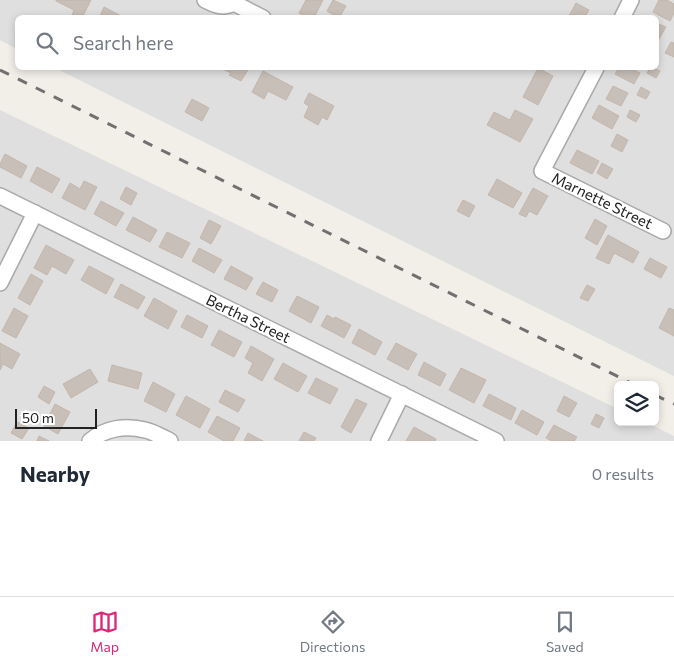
<!DOCTYPE html>
<html lang="en">
<head>
<meta charset="utf-8">
<style>
	:root { --surface:#fff; --page:#f6f6f7; --text:#1f2937; --muted:#747a83; --line:#e0e1e3; --accent:#db2777 }
	body { margin:0; font-family:Commissioner,sans-serif; background:var(--page); color:var(--text) }
	.controls { position:absolute; right:15px; bottom:15px; display:grid; overflow:hidden; border-radius:8px; box-shadow:0 2px 8px #0003 }
	.controls button { width:45px; height:45px; display:grid; place-items:center; padding:0; border:0; border-bottom:1px solid var(--line); background:var(--surface); color:var(--text); font:25px sans-serif }
	.scale { position:absolute; left:15px; bottom:12px; width:82px; box-sizing:border-box; padding-left:5px; border:2px solid #222; border-top:0; font-size:14px; line-height:18px; white-space:nowrap; color:#222; -webkit-text-stroke:4px #fff; paint-order:stroke }
	.list { margin:0; padding:0; list-style:none }
	h2 { display:flex; justify-content:space-between; align-items:center; height:65px; margin:0; padding:0 20px; font-size:21px }
	h2 small { font-size:16px; font-weight:400; color:var(--muted) }
	.icon { flex:none; width:28px; height:28px; fill:none; stroke:currentColor; stroke-width:2; stroke-linecap:round; stroke-linejoin:round }
	.map { position:relative; flex:none; width:674px; height:441px; overflow:hidden }
	.search { position:absolute; background:var(--surface); box-shadow:0 2px 8px #0003; left:15px; right:15px; top:15px; height:55px; display:flex; align-items:center; gap:12px; box-sizing:border-box; padding:0 18px; border-radius:8px; color:var(--muted); font-size:19px }
	.sheet { height:155px; background:var(--surface) }
	nav { display:flex; justify-content:space-around; align-items:center; box-sizing:border-box; height:70px; border-top:1px solid var(--line); background:var(--surface); font-size:14px; color:var(--muted) }
	nav a { display:grid; justify-items:center; gap:2px }
	nav .on { color:var(--accent) }
	.map>svg:first-child { display:block }
	.residential { fill:#e0dfdf }
	.building { fill:#c7bfb8; stroke:#c4b6ab }
	.lines { fill:none; stroke-linecap:round; stroke-linejoin:round }
	.minor-casing { stroke:#a9a9a9; stroke-width:18 }
	.minor { stroke:#fff; stroke-width:15 }
	.rail { stroke:#707070; stroke-width:3; stroke-dasharray:10 10; stroke-linecap:butt }
	.labels { text-anchor:middle; stroke-width:4.5; stroke-linejoin:round; paint-order:stroke }
	.street-label { font-size:15px; fill:#222; stroke:#fff }
</style>
</head>
<body>
<div class="map">
<svg width="674" height="441" viewBox="0 0 674 441">
	<rect width="100%" height="100%" fill="#f2efe9"/>
	<g class="residential">
		<polygon points="0,0 674,0 674,376 55,68 656,68 656,18 18,18 17,49 0,40"/>
		<polygon points="0,110 618,409 618,422 646,422 674,436 674,441 0,441"/>
	</g>
	<g class="building">
		<polygon points="56,0 91,0 82,18 71,18 74,10 56,1"/>
		<polygon points="306,0 323,0 314,18 308,18 299,13"/>
		<polygon points="333,0 346,6 339,18 327,11"/>
		<polygon points="659,0 667,0 674,4 674,13 670,21 653,12"/>
		<polygon points="576,3 589,10 584,18 568,18"/>
		<polygon points="104,7 125,18 99,18"/>
		<polygon points="656,23 666,27 656,44"/>
		<polygon points="671,42 674,43 674,57 665,53"/>
		<polygon points="220,68 249,68 241,81 229,75 231,73"/>
		<polygon points="538,68 553,76 538,105 523,97"/>
		<polygon points="619,68 630,68 640,73 634,84 615,74"/>
		<polygon points="650,68 653,68 660,71 656,78 647,73"/>
		<polygon points="263,71 293,87 286,100 268,91 264,99 252,92"/>
		<polygon points="613,86 628,93 621,106 606,99"/>
		<polygon points="641,87 650,92 646,99 637,95"/>
		<polygon points="309,93 334,106 327,120 322,117 318,125 304,117 309,106 304,103"/>
		<polygon points="192,99 209,108 202,121 185,112"/>
		<polygon points="599,105 619,116 612,129 592,118"/>
		<polygon points="515,110 533,119 520,142 487,125 494,112 510,120"/>
		<polygon points="630,110 640,115 636,122 627,117"/>
		<polygon points="617,134 628,140 622,152 611,146"/>
		<polygon points="577,150 599,161 592,174 570,163"/>
		<polygon points="5,154 27,166 21,178 0,167 0,164"/>
		<polygon points="602,163 613,169 607,179 597,173"/>
		<polygon points="37,167 60,179 52,193 30,181"/>
		<polygon points="497,179 522,193 513,208 488,195"/>
		<polygon points="84,181 97,187 85,210 62,198 70,183 80,189"/>
		<polygon points="126,187 137,193 131,205 120,199"/>
		<polygon points="533,188 548,196 537,215 529,211 526,217 519,214"/>
		<polygon points="463,200 475,206 469,217 457,211"/>
		<polygon points="101,201 124,213 116,226 94,214"/>
		<polygon points="133,217 157,230 150,242 126,230"/>
		<polygon points="595,219 607,226 597,245 585,238"/>
		<polygon points="209,220 221,226 211,244 200,238"/>
		<polygon points="167,232 190,243 182,258 159,247"/>
		<polygon points="608,235 639,252 633,263 614,253 609,264 596,258"/>
		<polygon points="46,245 74,260 66,274 52,266 47,275 34,268"/>
		<polygon points="199,248 222,260 214,273 192,261"/>
		<polygon points="650,258 667,267 661,278 644,269"/>
		<polygon points="89,266 114,279 106,294 81,280"/>
		<polygon points="231,266 253,278 246,290 224,279"/>
		<polygon points="31,274 43,281 30,305 18,298"/>
		<polygon points="263,282 278,290 272,302 256,294"/>
		<polygon points="121,284 145,297 138,309 114,297"/>
		<polygon points="587,285 595,289 588,301 580,298"/>
		<polygon points="297,296 319,307 311,323 289,311"/>
		<polygon points="154,298 177,311 168,329 144,316"/>
		<polygon points="14,308 28,316 16,338 2,331"/>
		<polygon points="669,308 674,310 674,336 659,328"/>
		<polygon points="187,315 208,326 202,338 181,327"/>
		<polygon points="327,315 334,319 335,317 351,325 344,338 321,326"/>
		<polygon points="359,329 382,342 375,355 352,343"/>
		<polygon points="219,330 242,342 234,357 211,345"/>
		<polygon points="0,343 20,354 12,369 3,364 0,370"/>
		<polygon points="396,343 417,354 408,370 387,359"/>
		<polygon points="251,346 274,359 262,381 248,373 253,363 245,358"/>
		<polygon points="424,362 446,374 440,386 418,375"/>
		<polygon points="283,363 307,376 298,392 274,379"/>
		<polygon points="112,365 142,373 138,389 108,381"/>
		<polygon points="461,368 486,380 474,403 449,390"/>
		<polygon points="90,369 98,382 71,398 63,384"/>
		<polygon points="316,378 338,389 330,404 308,393"/>
		<polygon points="153,382 175,394 166,412 144,401"/>
		<polygon points="44,386 55,392 49,404 38,397"/>
		<polygon points="225,390 245,400 238,412 219,402"/>
		<polygon points="489,394 516,408 511,420 483,406"/>
		<polygon points="186,396 210,409 200,428 176,415"/>
		<polygon points="564,396 577,403 569,417 557,411"/>
		<polygon points="356,399 367,404 351,433 341,427"/>
		<polygon points="55,404 70,412 58,434 44,426"/>
		<polygon points="522,410 544,422 537,435 515,423"/>
		<polygon points="596,414 604,418 599,428 591,424"/>
		<polygon points="217,416 240,428 233,441 224,441 208,432"/>
		<polygon points="17,422 29,428 22,439 11,433"/>
		<polygon points="554,425 577,437 574,441 552,441 546,438"/>
		<polygon points="414,427 436,439 435,441 406,441"/>
		<polygon points="304,432 316,438 314,441 299,441"/>
		<polygon points="248,433 263,441 244,441"/>
		<polygon points="39,436 49,441 37,441"/>
	</g>
	<g class="lines">
		<g class="minor-casing">
			<g id="minor">
				<path d="M205 0C215 5 222 9 234 3L263 18"/>
				<polyline points="622,18 631,0"/>
				<polyline points="596,68 542,171 663,231"/>
				<polyline points="0,196 496,441"/>
				<polyline points="0,283 35,213"/>
				<path d="M90 441C105 428 126 425 145 430 154 432 162 437 170 441"/>
				<polyline points="379,441 402,394"/>
			</g>
		</g>
		<use href="#minor" class="minor"/>
		<g class="rail">
			<polyline points="0,70 635,385"/>
			<polyline points="655,395 674,404"/>
		</g>
	</g>
	<g class="labels">
		<g class="street-label">
			<text transform="translate(602 201) rotate(26)" y="5">Marnette Street</text>
			<text transform="translate(248 319) rotate(26)" y="5">Bertha Street</text>
		</g>
	</g>
</svg>
<div class="controls">
<button><svg class="icon" aria-label="layers" viewBox="0 0 24 24"><path d="M12 4l9 5-9 5-9-5zM3 14l9 5 9-5"/></svg></button>
</div>
<div class="scale">50 m</div>
<div class="search"><svg class="icon" aria-label="search" viewBox="0 0 24 24"><circle cx="10" cy="10" r="6"/><path d="M15 15l6 6"/></svg>Search here</div>
</div>
<section class="sheet">
<h2>Nearby<small>0 results</small></h2>
<ul class="list">
</ul>
</section>
<nav>
<a class="on"><svg class="icon" aria-label="map" viewBox="0 0 24 24"><path d="M3 6l6-2 6 2 6-2v14l-6 2-6-2-6 2zM9 4v14M15 6v14"/></svg>Map</a>
<a><svg class="icon" aria-label="directions" viewBox="0 0 24 24"><path d="M12 3l9 9-9 9-9-9zM9 14v-3h6M13 9l2 2-2 2"/></svg>Directions</a>
<a><svg class="icon" aria-label="saved" viewBox="0 0 24 24"><path d="M7 4h10v16l-5-4-5 4z"/></svg>Saved</a>
</nav>
</body>
</html>
